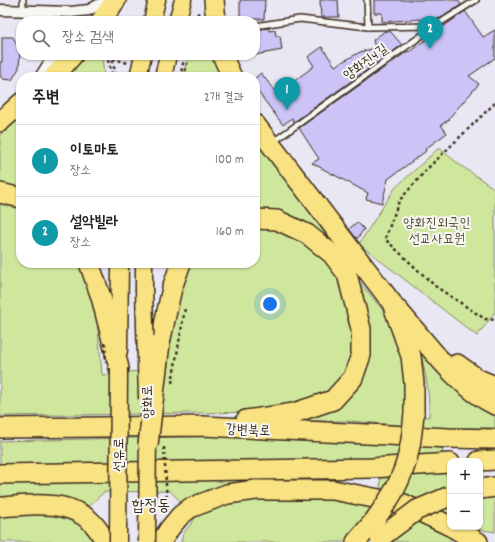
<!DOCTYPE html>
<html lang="ko">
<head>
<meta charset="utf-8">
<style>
	:root { --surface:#fff; --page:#f2f2f2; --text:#222; --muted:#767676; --line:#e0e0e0; --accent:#db2777 }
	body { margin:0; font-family:Dekko,"Poor Story",sans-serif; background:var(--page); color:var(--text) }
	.controls { position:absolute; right:12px; bottom:12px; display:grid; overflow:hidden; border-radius:8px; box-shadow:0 1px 3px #0004 }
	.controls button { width:36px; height:36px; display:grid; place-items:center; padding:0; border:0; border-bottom:1px solid var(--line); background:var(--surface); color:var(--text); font:20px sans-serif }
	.you { position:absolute; left:270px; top:304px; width:14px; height:14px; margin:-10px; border:3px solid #fff; border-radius:50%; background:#1a73e8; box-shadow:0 0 0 6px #1a73e833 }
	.badge { display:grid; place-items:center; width:26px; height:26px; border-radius:50%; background:var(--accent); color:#fff; font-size:13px; font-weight:700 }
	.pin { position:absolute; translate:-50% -33px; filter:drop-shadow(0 1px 2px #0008) }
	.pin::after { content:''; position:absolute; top:21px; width:14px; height:12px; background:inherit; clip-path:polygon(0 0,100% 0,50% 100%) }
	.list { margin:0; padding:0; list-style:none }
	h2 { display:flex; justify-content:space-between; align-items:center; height:52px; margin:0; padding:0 16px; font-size:17px }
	h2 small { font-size:13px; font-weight:400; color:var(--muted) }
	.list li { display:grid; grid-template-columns:26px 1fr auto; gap:12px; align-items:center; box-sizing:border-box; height:72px; padding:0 16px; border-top:1px solid var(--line) }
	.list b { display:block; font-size:15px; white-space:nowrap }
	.list p { margin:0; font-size:13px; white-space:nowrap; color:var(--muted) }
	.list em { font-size:13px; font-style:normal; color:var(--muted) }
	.icon { flex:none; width:22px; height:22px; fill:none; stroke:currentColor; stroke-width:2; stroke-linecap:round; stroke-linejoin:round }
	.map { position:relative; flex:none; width:495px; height:542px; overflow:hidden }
	.search { position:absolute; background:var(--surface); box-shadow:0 1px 3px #0004; left:16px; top:16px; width:244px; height:44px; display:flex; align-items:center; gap:10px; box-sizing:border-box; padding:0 14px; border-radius:16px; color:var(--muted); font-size:15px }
	.panel { position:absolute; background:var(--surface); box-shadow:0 1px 3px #0004; left:16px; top:72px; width:244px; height:196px; border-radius:16px }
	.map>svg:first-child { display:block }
	.green { fill:#cfe79d; stroke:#85885e }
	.building { fill:#ccc4f6; stroke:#3b2a1e }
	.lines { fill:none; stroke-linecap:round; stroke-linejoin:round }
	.lane-casing { stroke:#3b2a1e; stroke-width:8 }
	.street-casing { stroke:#3b2a1e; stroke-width:13 }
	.primary-casing { stroke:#3b2a1e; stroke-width:19 }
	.highway-casing { stroke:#3b2a1e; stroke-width:22 }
	.path { stroke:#3b2a1e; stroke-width:2.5; stroke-dasharray:3 3; stroke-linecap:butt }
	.lane { stroke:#f6f6f2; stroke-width:5 }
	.street { stroke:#f6f6f2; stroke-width:10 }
	.primary { stroke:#f8e281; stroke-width:16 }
	.highway { stroke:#f8e281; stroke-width:19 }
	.primary-bridge-casing { stroke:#3b2a1e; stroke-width:19; stroke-linecap:butt }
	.highway-bridge-casing { stroke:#3b2a1e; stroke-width:22; stroke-linecap:butt }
	.path-bridge { stroke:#3b2a1e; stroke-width:2.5; stroke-dasharray:3 3; stroke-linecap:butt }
	.primary-bridge { stroke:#f8e281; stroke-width:16 }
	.highway-bridge { stroke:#f8e281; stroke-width:19 }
	.labels { text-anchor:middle; stroke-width:4; stroke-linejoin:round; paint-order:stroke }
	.street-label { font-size:14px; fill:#3b2a1e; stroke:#f6f6f2 }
	.park-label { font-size:14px; fill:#595037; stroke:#f6f6f2 }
	.quarter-label { font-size:16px; fill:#3b2a1e; stroke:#f6f6f2 }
</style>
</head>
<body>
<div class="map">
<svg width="495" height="542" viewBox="0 0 495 542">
	<rect width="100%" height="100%" fill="#e9e7f3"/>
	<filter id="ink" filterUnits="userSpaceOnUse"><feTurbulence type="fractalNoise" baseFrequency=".025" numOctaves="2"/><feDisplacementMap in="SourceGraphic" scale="8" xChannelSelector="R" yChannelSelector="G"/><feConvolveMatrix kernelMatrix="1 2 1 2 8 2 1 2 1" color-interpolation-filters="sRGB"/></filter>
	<g filter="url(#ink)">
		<g class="green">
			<polygon points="82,55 102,55 104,77 62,77"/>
			<polygon points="190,55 213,55 223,77 181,77"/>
			<polygon points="21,115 21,194 0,188 0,135"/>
			<path d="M255 135 357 279 385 313 404 347 412 416 429 417C430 390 424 365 417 339L495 410V428H429L351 421H309V416L369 348 336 254 255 213Z"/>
			<polygon points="439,148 460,165 495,189 495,312 477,336 359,244 395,188"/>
			<polygon points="0,201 21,208 21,263 82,263 84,274 97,318 102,375 168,368 166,332 186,263 255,263 255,222 291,231 337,271 359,354 328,396 264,412 0,416"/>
			<polygon points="273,435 359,441 443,448 442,458 0,467 0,441"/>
			<polygon points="450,473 450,520 380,490 381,478"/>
			<polygon points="255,480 254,487 225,487 181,502 170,491 104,492 88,507 76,502 0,501 0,482"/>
			<polygon points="495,492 495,532 465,527 480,527 480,496"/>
			<polygon points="323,497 374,504 454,534 449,542 181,542 183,534 196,517 229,500"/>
			<polygon points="38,513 75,517 87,529 92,542 0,542 0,516"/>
		</g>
		<g class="building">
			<polygon points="240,0 265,0 264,19 240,19"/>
			<polygon points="320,0 338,0 339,17 321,17"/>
			<polygon points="374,0 458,0 461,5 441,18 421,21 420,19 382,22 382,13 374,13"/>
			<polygon points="465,11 483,37 495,30 495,58 469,76 479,84 449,118 450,119 441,125 447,133 425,149 426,151 388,179 382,203 366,199 368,193 312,163 319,159 299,128 408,51 409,52"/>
			<polygon points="269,28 269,31 275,30 276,36 280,36 282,50 255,55 255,30"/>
			<polygon points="385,31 390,31 402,45 294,122 292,118 283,125 255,88 255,78 261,73 277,94 314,66 308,57 322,47 335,66 360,52 375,48 373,40"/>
			<polygon points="2,37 13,37 20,51 19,68 12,80 2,79 2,77 0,76 0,62 2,62"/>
			<polygon points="357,222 364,229 357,239 349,229"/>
		</g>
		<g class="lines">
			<g class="lane-casing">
				<g id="lane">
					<polyline points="367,0 368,27"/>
					<polyline points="23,10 23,0"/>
					<polyline points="255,26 300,19 368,27 435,26"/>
					<polyline points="273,142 435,26 476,0"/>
				</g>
			</g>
			<g class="street-casing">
				<g id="street">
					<polyline points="0,10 71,12 89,10 107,0"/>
					<polyline points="25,11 41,21"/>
					<polyline points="40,77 54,55"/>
				</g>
			</g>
			<g class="primary-casing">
				<g id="primary">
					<polyline points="152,21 157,0"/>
					<polyline points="177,21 183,0"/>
					<polyline points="138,77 143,55"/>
					<polyline points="163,77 168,55"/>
					<polyline points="144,289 144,263"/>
					<polyline points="119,351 120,263"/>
				</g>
			</g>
			<g class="highway-casing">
				<g id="highway">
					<polyline points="214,0 216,21"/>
					<polyline points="101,21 116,0"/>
					<polyline points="222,55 232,77"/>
					<polyline points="54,77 73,55"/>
					<polyline points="0,122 21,103"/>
					<polyline points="255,124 392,303 411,356 414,383 414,413"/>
					<polyline points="0,193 21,198"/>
					<polyline points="89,263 101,297 119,368"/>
					<path d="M398 310C427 343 456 386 495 405"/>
					<polyline points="160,343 172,288 181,263"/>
					<polyline points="457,364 478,379 495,386"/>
					<polyline points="246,420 294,413 333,400 353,378 361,355 361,329 347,274 332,254 307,234 277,220 255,219"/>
					<polyline points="0,428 203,426 449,438 495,439"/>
					<polyline points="479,461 495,460"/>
					<polyline points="0,474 372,468 450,463"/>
					<polyline points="480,489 495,487"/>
					<path d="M0 507C40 504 85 497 105 542"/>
					<polyline points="452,527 478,542"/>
					<polyline points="161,542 170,528 180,516 190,508 227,494 256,490 333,490 404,504 450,526"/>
					<polyline points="356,542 374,521"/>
				</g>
			</g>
			<g class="path">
				<polyline points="196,21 199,10"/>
				<polyline points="105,55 107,57 113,77"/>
				<polyline points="110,55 112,58 116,77"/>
				<polyline points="107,57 128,63"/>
				<polyline points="180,77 185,55"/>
				<polyline points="184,77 189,55"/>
				<polyline points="495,103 427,169 399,201 385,239 435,286 485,319 495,320"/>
			</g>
			<use href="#lane" class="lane"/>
			<use href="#street" class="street"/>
			<use href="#primary" class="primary"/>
			<use href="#highway" class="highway"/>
			<g class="primary-bridge-casing">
				<g id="primary-bridge">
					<polyline points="144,289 147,399"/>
					<polyline points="118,542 119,368"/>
					<polyline points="147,542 148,432"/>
				</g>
			</g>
			<g class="highway-bridge-casing">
				<g id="highway-bridge">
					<polyline points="148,445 160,343"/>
					<path d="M374 521C384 507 395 492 401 476 410 456 412 434 414 413"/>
					<polyline points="380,538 417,510 450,496"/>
				</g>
			</g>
			<g class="path-bridge">
				<polyline points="105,343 106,362"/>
				<polyline points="172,383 185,308"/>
				<polyline points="164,447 167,503"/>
			</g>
			<use href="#primary-bridge" class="primary-bridge"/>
			<use href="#highway-bridge" class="highway-bridge"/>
		</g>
	</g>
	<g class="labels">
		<g class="street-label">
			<text transform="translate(365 61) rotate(-36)" y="5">양화진4길</text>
			<text transform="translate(147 402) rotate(-92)" y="5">양화로</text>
			<text transform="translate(248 429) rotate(3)" y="5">강변북로</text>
			<text transform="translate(118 455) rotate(-90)" y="5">선유로</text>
		</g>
		<g class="park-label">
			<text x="437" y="227">양화진외국인<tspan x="437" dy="16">선교사묘원</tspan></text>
		</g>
		<g class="quarter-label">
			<text x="151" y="510">합정동</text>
		</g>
	</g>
</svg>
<div class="controls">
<button>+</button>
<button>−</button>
</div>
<div class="you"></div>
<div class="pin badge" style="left:287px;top:110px;background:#0f9aa8">1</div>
<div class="pin badge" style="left:430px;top:49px;background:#0f9aa8">2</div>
<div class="search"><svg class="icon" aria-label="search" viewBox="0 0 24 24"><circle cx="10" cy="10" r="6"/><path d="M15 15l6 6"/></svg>장소 검색</div>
<section class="panel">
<h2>주변<small>2개 결과</small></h2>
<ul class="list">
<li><span class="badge" style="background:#0f9aa8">1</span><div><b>이토마토</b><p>장소</p></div><em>100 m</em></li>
<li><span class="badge" style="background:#0f9aa8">2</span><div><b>설악빌라</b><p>장소</p></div><em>160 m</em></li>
</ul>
</section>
</div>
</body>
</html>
